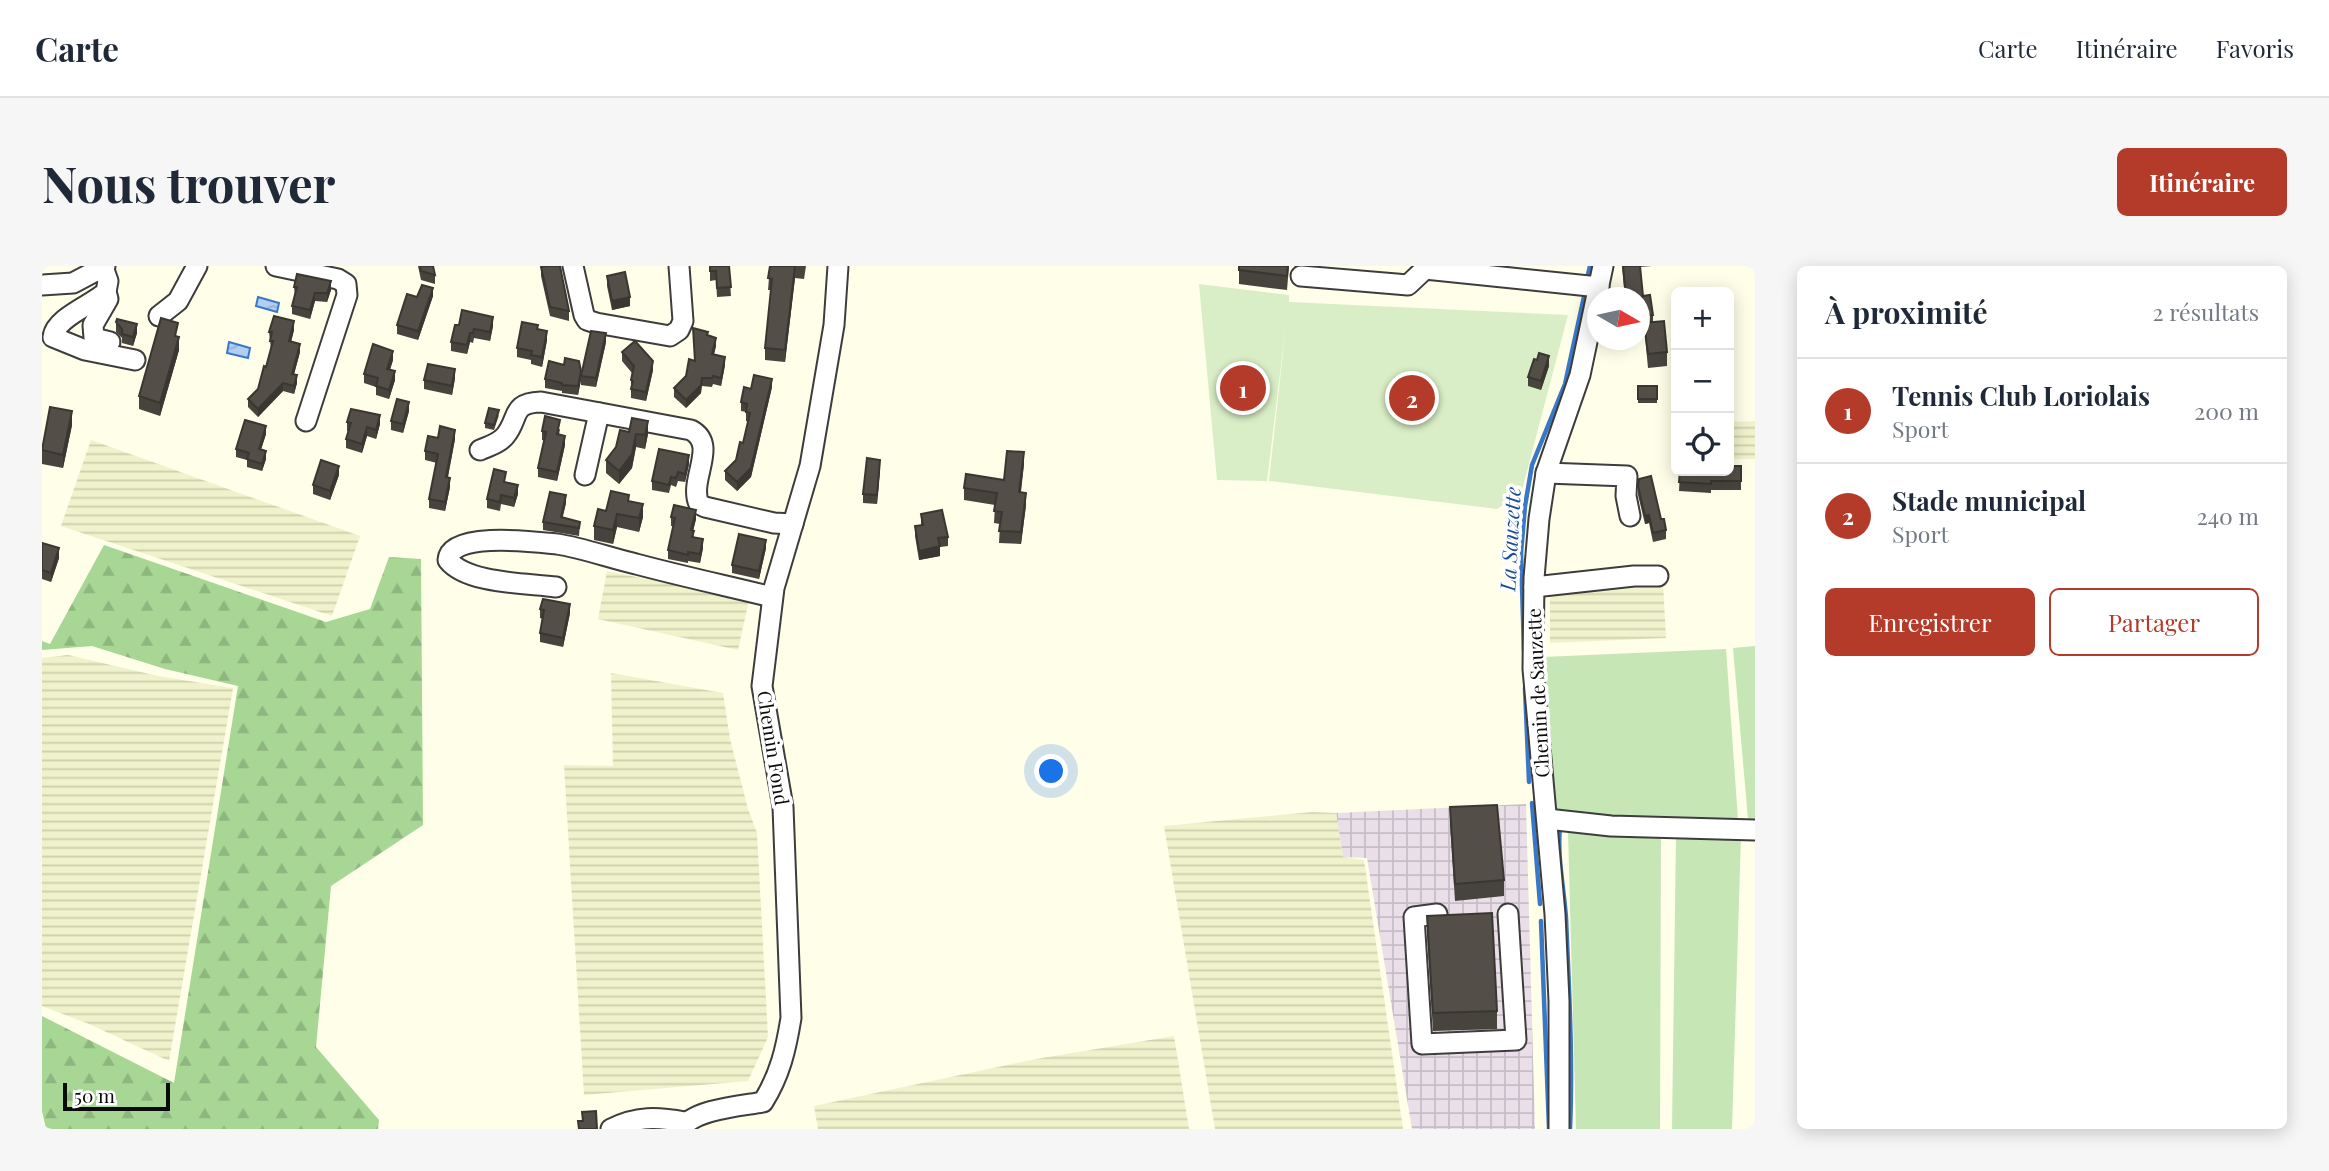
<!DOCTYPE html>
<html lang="fr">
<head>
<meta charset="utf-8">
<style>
	:root { --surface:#fff; --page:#f6f6f7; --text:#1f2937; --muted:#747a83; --line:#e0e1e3; --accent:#b43a29 }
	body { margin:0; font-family:"Playfair Display",serif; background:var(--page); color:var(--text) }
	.controls { position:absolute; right:21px; top:21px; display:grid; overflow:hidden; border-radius:10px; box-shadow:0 4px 18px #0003 }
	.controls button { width:63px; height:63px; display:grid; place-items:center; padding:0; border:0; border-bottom:2px solid var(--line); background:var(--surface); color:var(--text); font:35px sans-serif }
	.compass { position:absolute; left:1545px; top:21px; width:63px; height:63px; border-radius:50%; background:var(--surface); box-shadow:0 4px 18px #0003; rotate:99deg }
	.scale { position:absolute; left:21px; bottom:18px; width:107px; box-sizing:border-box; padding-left:7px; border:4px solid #0a0a0a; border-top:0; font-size:19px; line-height:24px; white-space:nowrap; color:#0a0a0a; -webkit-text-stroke:5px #fff; paint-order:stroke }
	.you { position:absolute; left:1010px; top:506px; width:24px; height:24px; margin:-18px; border:5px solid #fff; border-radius:50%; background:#1a73e8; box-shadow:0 0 0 10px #1a73e833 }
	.badge { display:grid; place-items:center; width:46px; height:46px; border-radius:50%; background:var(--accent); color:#fff; font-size:23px; font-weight:700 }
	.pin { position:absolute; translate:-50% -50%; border:4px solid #fff; box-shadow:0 2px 7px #0006 }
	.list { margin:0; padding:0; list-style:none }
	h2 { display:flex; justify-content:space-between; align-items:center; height:91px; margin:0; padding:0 28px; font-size:30px }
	h2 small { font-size:23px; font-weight:400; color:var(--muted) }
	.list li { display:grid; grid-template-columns:46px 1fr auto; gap:21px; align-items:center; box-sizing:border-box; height:105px; padding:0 28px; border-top:2px solid var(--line) }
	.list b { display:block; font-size:26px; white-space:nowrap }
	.list p { margin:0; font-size:23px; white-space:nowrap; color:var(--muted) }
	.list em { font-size:23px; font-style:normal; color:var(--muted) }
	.actions { display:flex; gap:14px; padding:21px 28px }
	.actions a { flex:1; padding:16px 0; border:2px solid var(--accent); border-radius:10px; text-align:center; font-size:24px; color:var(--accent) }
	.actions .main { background:var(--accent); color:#fff }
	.icon { flex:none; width:38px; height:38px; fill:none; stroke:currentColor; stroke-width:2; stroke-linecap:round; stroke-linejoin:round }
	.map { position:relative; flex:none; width:1713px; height:863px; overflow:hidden; border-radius:10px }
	header { display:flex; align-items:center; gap:42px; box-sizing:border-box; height:98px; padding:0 35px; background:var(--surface); border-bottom:2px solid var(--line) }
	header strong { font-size:33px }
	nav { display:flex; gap:38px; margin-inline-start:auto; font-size:24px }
	.intro { display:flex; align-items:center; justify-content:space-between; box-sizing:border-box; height:168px; padding:0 42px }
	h1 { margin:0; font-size:49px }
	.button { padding:18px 32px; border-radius:10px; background:var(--accent); color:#fff; font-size:24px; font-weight:700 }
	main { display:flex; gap:42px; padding:0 42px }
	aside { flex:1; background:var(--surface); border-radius:10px; box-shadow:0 4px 18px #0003 }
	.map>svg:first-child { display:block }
	.industrial { fill:url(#industrial-grid) }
	.farmland { fill:url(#farmland-rules) }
	.grass { fill:#c6e6b5 }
	.forest { fill:url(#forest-firs) }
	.pitch { fill:#d9eec6 }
	.water { fill:url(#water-waves); stroke:#3a77c7; stroke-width:2 }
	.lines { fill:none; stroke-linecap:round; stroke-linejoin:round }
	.stream { stroke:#3a77c7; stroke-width:4.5 }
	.minor-casing { stroke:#3d3d3d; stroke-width:23 }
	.minor { stroke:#fff; stroke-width:19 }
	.wall { fill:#47433d }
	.shaded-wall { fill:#3a3732 }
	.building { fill:#534e47; stroke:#3a3732; stroke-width:2 }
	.labels { text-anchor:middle; stroke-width:7; stroke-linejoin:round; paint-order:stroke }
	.street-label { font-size:19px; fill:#0a0a0a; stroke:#fff }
	.water-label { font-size:21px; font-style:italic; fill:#1a4b96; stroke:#fff }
</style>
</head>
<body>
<header>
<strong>Carte</strong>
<nav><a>Carte</a><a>Itinéraire</a><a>Favoris</a></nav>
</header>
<div class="intro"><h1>Nous trouver</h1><a class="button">Itinéraire</a></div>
<main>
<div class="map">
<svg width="1713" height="863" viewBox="0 0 1713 863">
	<defs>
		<pattern id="industrial-grid" width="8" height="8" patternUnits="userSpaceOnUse" patternTransform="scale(1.75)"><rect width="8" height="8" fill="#eadee9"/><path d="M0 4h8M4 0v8" fill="none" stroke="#c7bdc6"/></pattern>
		<pattern id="farmland-rules" width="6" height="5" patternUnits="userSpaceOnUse" patternTransform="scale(1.75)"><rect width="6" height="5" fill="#eff2cb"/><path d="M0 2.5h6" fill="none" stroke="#cccead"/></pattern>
		<pattern id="forest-firs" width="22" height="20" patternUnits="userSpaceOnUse" patternTransform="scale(1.75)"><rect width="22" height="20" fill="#a7d695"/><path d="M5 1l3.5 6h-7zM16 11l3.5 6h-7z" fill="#8eb67f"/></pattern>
		<pattern id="water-waves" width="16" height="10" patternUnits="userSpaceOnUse" patternTransform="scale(1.75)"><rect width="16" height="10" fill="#b0cff3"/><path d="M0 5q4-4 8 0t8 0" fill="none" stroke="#96b0cf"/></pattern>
	</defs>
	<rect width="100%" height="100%" fill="#fefee9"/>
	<polygon class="industrial" points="1484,538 1493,863 1370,863 1325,592 1301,591 1294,547"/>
	<g class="farmland">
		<polygon points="1713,155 1713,193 1687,193 1687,156"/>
		<polygon points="49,174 318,270 290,350 19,260"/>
		<polygon points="565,305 707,334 696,384 556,353"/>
		<polygon points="1621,317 1624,372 1508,377 1508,328"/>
		<polygon points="26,389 116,410 191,422 127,795 47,758 0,740 0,392"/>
		<polygon points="569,407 681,427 688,473 706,543 715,567 726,771 706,815 542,829 522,499 571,500"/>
		<polygon points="1270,546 1294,547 1301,591 1322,594 1361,863 1173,863 1122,560"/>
		<polygon points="1132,770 1147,863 776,863 772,840 994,793"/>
	</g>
	<g class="grass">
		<polygon points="1713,380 1713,554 1706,553 1691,382"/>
		<polygon points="1684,383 1696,554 1515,547 1501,391"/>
		<polygon points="1526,565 1619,566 1618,863 1534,863"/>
		<polygon points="1699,568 1690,863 1630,863 1634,570"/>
	</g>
	<polygon class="forest" points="62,279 284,356 328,343 347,291 379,293 381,559 289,620 274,781 337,854 336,863 4,863 0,845 0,750 132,817 196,420 123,403 50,380 0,384 0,375 8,378"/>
	<polygon class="pitch" points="1157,18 1247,29 1247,36 1526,49 1479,228 1455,243 1227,215 1244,58 1225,215 1175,214"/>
	<g class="water">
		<polygon points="216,31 237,37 235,46 214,40"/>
		<polygon points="187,76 208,82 206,92 185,87"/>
	</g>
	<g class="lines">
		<g class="stream">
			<polyline points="1545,13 1548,0"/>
			<polyline points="1482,385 1479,287 1483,240 1490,199 1523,118 1543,26"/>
			<polyline points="1483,422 1487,516"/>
			<polyline points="1490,537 1498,638"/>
			<path d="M1518 561C1515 591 1522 622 1524 652 1527 723 1531 793 1528 863"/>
			<polyline points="1499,655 1507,862"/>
		</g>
		<g class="minor-casing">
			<g id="minor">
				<polyline points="234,0 296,13 304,18 305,29 264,155"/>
				<polyline points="531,0 542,49 545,54 554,57 628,70 637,64 641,55 637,0"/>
				<path d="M61 1 66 15 64 26C50 39 13 52 11 71L43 84 93 94"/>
				<polyline points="1259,10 1366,19 1383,3 1557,21"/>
				<polyline points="0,19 31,17 63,0"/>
				<polyline points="64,26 66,33 51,59 52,72 68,76"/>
				<polyline points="117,50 136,35 155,0"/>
				<path d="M438 184C447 180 456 178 463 170 478 152 468 137 499 136L649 164C677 179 646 214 657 238L663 241 732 257 751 258"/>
				<polyline points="1504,207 1585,210 1584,230 1588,250"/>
				<polyline points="543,209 557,147"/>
				<path d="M514 321C485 317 425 318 406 294 408 265 494 276 515 278 541 282 568 292 594 298 639 310 685 320 730 331"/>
				<polyline points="1492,321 1592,310 1616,310"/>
				<polyline points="1505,553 1569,560 1713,564"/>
				<polyline points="1395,648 1372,651 1380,778 1474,774 1466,648"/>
				<path d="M569 863C595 850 615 851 643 856"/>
				<path d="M639 863C652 843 699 840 721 836 738 809 744 783 749 752L741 541 720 420 732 322 768 200 792 59 796 0"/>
				<polyline points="1517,863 1517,735 1513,648 1491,403 1492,312 1497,253 1504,207 1538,109 1561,0"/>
			</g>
		</g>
		<use href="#minor" class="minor"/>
	</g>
	<g class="wall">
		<polygon points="376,0 391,0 393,9 393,18 379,14"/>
		<polygon points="668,0 687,0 689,30 675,31 674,14 668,15"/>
		<polygon points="728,0 764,0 762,13 753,12 743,96 723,94 723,82 729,24 726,24"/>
		<polygon points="1247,0 1245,24 1197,18 1197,4"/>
		<polygon points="1580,0 1610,0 1598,1 1601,30 1611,49 1611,56 1625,86 1625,100 1606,102 1602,60 1598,60 1598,32 1583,32"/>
		<polygon points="499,1 527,45 527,55 508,50 499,10"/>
		<polygon points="565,10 588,40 570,44 565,20"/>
		<polygon points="252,21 289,24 285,36 273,35 268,53 250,48 250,40 253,30"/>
		<polygon points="391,30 376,74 355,68 355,59 375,31"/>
		<polygon points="74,56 95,67 91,80 80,77 80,72 74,66"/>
		<polygon points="413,59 451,60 448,75 432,72 431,77 428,76 425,88 409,85 409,76"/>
		<polygon points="651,62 666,70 674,80 672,88 683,99 679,120 671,118 670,121 660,120 659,127 644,142 632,131 632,122 644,110 653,95"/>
		<polygon points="496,63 505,74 500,101 489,98 489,94 475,91 475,82"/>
		<polygon points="252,64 249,76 258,86 252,108 255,117 252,128 241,125 216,151 206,141 206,133 216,123 224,101 229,83 227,66"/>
		<polygon points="136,71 137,84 118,150 97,143 97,130"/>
		<polygon points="564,76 554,121 539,119 539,110"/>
		<polygon points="580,86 611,104 604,135 589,132 589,114 590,107 580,95"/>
		<polygon points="351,94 348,104 353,114 347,133 334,129 334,121 322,117 322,108"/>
		<polygon points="1495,94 1507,100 1499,124 1486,120 1486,111"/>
		<polygon points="413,112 410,129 382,123 382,114"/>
		<polygon points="503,113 539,114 536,129 520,127 520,125 503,122"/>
		<rect x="1596" y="120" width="19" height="17"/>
		<polygon points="730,121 709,211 695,225 683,214 683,205 694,194 701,177 706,156 704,155 704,146 699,145 699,136 709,123"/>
		<polygon points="367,145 361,167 349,164 349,155"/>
		<polygon points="457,149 452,164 443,162 443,157"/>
		<polygon points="305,156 338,158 334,173 325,170 320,187 304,182 304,173 306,165 305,165"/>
		<polygon points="30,159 21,202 0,198 0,182"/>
		<polygon points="518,163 517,169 523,179 515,215 496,211 496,202 502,174 500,174 500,165"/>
		<polygon points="578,164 606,168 603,183 594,181 590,202 577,218 564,207 564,194 574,181"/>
		<polygon points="224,168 219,183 224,193 220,205 205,201 205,194 194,191 194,183"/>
		<polygon points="396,172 413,173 406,211 408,221 403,245 387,242 387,233 395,197 383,194 383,185"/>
		<polygon points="647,198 643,216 636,215 634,221 629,219 627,227 610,224 610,215"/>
		<polygon points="982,198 979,226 984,239 979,278 957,277 958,258 952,257 953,239 922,234 922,222 962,214"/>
		<polygon points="1699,200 1699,224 1669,224 1669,227 1637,225 1638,205"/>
		<polygon points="838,203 835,238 821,237 821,228"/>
		<polygon points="297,209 288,234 271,228 271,219"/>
		<polygon points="1597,213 1624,264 1624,273 1611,276 1607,257 1603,258 1596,229"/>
		<polygon points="464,216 476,228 472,241 459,238 458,245 445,242 445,233"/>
		<polygon points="587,235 601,251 597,266 575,261 571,278 552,274 552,260 564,245"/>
		<polygon points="524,237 520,252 538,256 537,270 501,264 501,256"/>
		<polygon points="879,248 906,271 906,280 898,281 898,290 877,294 873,270 873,260 879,259"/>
		<polygon points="629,251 654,253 651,265 652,271 661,282 658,297 646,295 646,297 626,293 626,284 631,260 629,260"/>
		<polygon points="0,277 17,292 9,316 0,313"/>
		<polygon points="724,282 717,313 690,307 690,299"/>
		<polygon points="498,343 528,347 521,381 498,376 498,367 501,353 498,352"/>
		<polygon points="1408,541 1462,614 1462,630 1413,635 1408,558"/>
		<polygon points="1385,650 1455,745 1455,763 1391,765 1385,668"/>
	</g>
	<g class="shaded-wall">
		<polygon points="753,0 753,12 743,96 743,84"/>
		<polygon points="289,15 289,24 285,36 285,27"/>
		<polygon points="391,22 391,30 376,74 376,65"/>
		<polygon points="273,27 273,35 268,53 268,44"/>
		<polygon points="588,31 588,40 570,44 570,35"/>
		<polygon points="451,51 451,60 448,75 448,66"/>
		<polygon points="252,55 252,64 247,83 247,75"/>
		<polygon points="95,58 95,67 91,80 91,71"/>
		<polygon points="505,65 505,74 500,101 500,91"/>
		<polygon points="428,67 428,76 425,88 425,79"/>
		<polygon points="564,67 564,76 554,121 554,112"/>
		<polygon points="137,71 137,84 118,150 118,137"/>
		<polygon points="674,72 674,80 670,96 670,88"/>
		<polygon points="258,78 258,86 250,116 250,108"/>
		<polygon points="351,85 351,94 345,112 345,103"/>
		<polygon points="1507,90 1507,100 1499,124 1499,115"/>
		<polygon points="683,91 683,99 679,120 679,112"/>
		<polygon points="611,95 611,104 604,135 604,126"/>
		<polygon points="413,103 413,112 410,129 410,120"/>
		<polygon points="353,105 353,114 347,133 347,124"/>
		<polygon points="539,105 539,114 536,129 536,120"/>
		<polygon points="255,109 255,117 252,128 252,120"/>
		<polygon points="660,112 659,127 644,142 644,134"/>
		<polygon points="730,113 730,121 709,211 695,225 695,216"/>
		<polygon points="241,117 241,125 216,151 216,143"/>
		<polygon points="367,136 367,145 361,167 361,158"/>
		<polygon points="30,145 30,159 21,202 21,189"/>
		<polygon points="338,149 338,158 334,173 334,164"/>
		<polygon points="606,155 606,168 603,183 603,169"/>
		<polygon points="224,160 224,168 217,190 217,183"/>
		<polygon points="325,161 325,170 320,187 320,178"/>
		<polygon points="413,164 413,173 404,220 404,211"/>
		<polygon points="594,168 594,181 590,202 577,218 577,205"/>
		<polygon points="523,170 523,179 515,215 515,206"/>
		<polygon points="224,185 224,193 220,205 220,198"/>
		<polygon points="982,186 982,198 977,238 977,226"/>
		<polygon points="647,189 647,198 643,216 643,208"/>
		<polygon points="838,194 838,203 835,238 835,229"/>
		<polygon points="297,200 297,209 288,234 288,225"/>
		<polygon points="408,212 408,221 403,245 403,236"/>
		<polygon points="476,219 476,228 472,241 472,232"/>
		<polygon points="984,227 984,239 979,278 979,266"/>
		<polygon points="524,229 524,237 519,259 519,251"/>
		<polygon points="601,238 601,251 597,266 597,252"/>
		<polygon points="654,244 654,253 649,273 649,264"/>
		<polygon points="575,248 575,261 571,278 571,264"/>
		<polygon points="1607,249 1607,257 1603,258 1603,250"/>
		<polygon points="661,273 661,282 658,297 658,288"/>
		<polygon points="724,274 724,282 717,313 717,305"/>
		<polygon points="898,280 898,290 877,294 877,285"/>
		<polygon points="17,282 17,292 9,316 9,307"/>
		<polygon points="528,338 528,347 521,381 521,372"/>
	</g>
	<g class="building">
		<polygon points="378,0 391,0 393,9 379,5"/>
		<polygon points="506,0 518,0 527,45 508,41 499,1"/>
		<polygon points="668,0 687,0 689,21 675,22 674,5 668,5"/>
		<polygon points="728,0 753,0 743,84 723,82 730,13 726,12"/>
		<polygon points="1197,0 1246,0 1245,10 1197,4"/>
		<polygon points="1581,0 1598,0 1601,30 1608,29 1611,49 1598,50 1598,32 1584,32"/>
		<polygon points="583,6 588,31 570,35 565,10"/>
		<polygon points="255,8 289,15 285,27 273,27 268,44 250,40 255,21 252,21"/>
		<polygon points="380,19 391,22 376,65 355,59 365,28 375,31"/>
		<polygon points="420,44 451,51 448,66 432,63 431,67 428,67 425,79 409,76 413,59 417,59"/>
		<polygon points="232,50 252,55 247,75 258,78 250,108 255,109 252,120 241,117 216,143 206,133 216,123 222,100 224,101 231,75 228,75 230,66 227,66"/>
		<polygon points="119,52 136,57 133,70 137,71 118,137 97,130"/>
		<polygon points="75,53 95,58 91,71 80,68 80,63 74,56"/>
		<polygon points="1622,55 1625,86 1606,88 1602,57"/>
		<polygon points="480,56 496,59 495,63 505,65 500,91 489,89 490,85 475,82"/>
		<polygon points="651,62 666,66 665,69 674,72 670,88 683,91 679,112 671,110 670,112 660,112 659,119 644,134 632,122 644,110 647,93 653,95"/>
		<polygon points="549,65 564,67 554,112 539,110"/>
		<polygon points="593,75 611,95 604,126 589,123 591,115 589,114 592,100 580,86"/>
		<polygon points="331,78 351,85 345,103 353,105 347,124 334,120 336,112 322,108"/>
		<polygon points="1497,87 1507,90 1499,115 1486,111 1492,93 1495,94"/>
		<polygon points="523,92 537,95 539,105 536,120 520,119 520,117 503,113 507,95 522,99"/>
		<polygon points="386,98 413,103 410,120 382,114"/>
		<polygon points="712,109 730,113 709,202 695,216 683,205 694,194 698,176 701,177 708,147 704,146 705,138 699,136 702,121 709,123"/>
		<rect x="1596" y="120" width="19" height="13"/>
		<polygon points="355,133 367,136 361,158 349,155"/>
		<polygon points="8,141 30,145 21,189 0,184"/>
		<polygon points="447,142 457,144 452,159 443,157"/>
		<polygon points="309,143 338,149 334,164 325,161 320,178 304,173 309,157 305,156"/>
		<polygon points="503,150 518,154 515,168 523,170 515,206 496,202 504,166 500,165"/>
		<polygon points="590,152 606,155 603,169 594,168 590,188 577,205 564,194 574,181 578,164 587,166"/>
		<polygon points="203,154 224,160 217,183 224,185 220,198 205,193 207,187 194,183"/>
		<polygon points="398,160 413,164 404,211 408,212 403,236 387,233 396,188 383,185 386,170 396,172"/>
		<polygon points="617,183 647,189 643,208 636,206 634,212 629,211 627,219 610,215"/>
		<polygon points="965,185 982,186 977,226 984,227 979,266 957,265 960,246 952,245 955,227 922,222 924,208 962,214"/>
		<polygon points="825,192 838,194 835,229 821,228"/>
		<polygon points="279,194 297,200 288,225 271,219"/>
		<polygon points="1687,200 1699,200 1699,215 1669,215 1669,218 1637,216 1638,205 1687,205"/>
		<polygon points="452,203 464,206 462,216 476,219 472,232 459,229 458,236 445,233"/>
		<polygon points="1609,210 1619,253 1622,253 1624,264 1611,267 1607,249 1603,250 1596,220 1597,213"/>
		<polygon points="569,225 587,229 586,235 601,238 597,252 575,248 571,264 552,260 556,243 564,245"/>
		<polygon points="508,226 524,229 519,251 538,256 537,262 501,256"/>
		<polygon points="632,239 654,244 649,264 652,265 650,271 661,273 658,288 646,286 646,289 626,284 633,252 629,251"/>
		<polygon points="900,244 906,271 896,272 898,280 877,285 873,260 881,259 879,248"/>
		<polygon points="697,268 724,274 717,305 690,299"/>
		<polygon points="0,277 17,282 9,307 0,304"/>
		<polygon points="501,333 528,338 521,372 498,367 502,344 498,343"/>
		<polygon points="1455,539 1462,614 1413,618 1408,541"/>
		<polygon points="1450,647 1455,745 1391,747 1385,650"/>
		<polygon points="554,845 555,863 537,863 536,855 541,855 540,846"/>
	</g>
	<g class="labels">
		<g class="street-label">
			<text transform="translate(1496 427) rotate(-93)" y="7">Chemin de Sauzette</text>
			<text transform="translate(731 482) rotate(81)" y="7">Chemin Fond</text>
		</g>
		<g class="water-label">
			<text transform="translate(1469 273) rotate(-87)" y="7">La Sauzette</text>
		</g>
	</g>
</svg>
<div class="controls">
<button>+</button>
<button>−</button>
<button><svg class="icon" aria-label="locate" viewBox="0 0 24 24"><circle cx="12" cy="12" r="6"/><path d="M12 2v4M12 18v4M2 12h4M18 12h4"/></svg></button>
</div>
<svg class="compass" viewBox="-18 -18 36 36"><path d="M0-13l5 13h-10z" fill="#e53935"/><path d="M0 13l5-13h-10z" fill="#747a83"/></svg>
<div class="scale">50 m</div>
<div class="you"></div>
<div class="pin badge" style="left:1201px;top:122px">1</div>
<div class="pin badge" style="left:1370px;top:132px">2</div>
</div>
<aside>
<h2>À proximité<small>2 résultats</small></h2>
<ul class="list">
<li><span class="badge">1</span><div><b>Tennis Club Loriolais</b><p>Sport</p></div><em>200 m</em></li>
<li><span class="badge">2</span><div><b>Stade municipal</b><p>Sport</p></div><em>240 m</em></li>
</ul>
<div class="actions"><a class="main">Enregistrer</a><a>Partager</a></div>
</aside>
</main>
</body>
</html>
